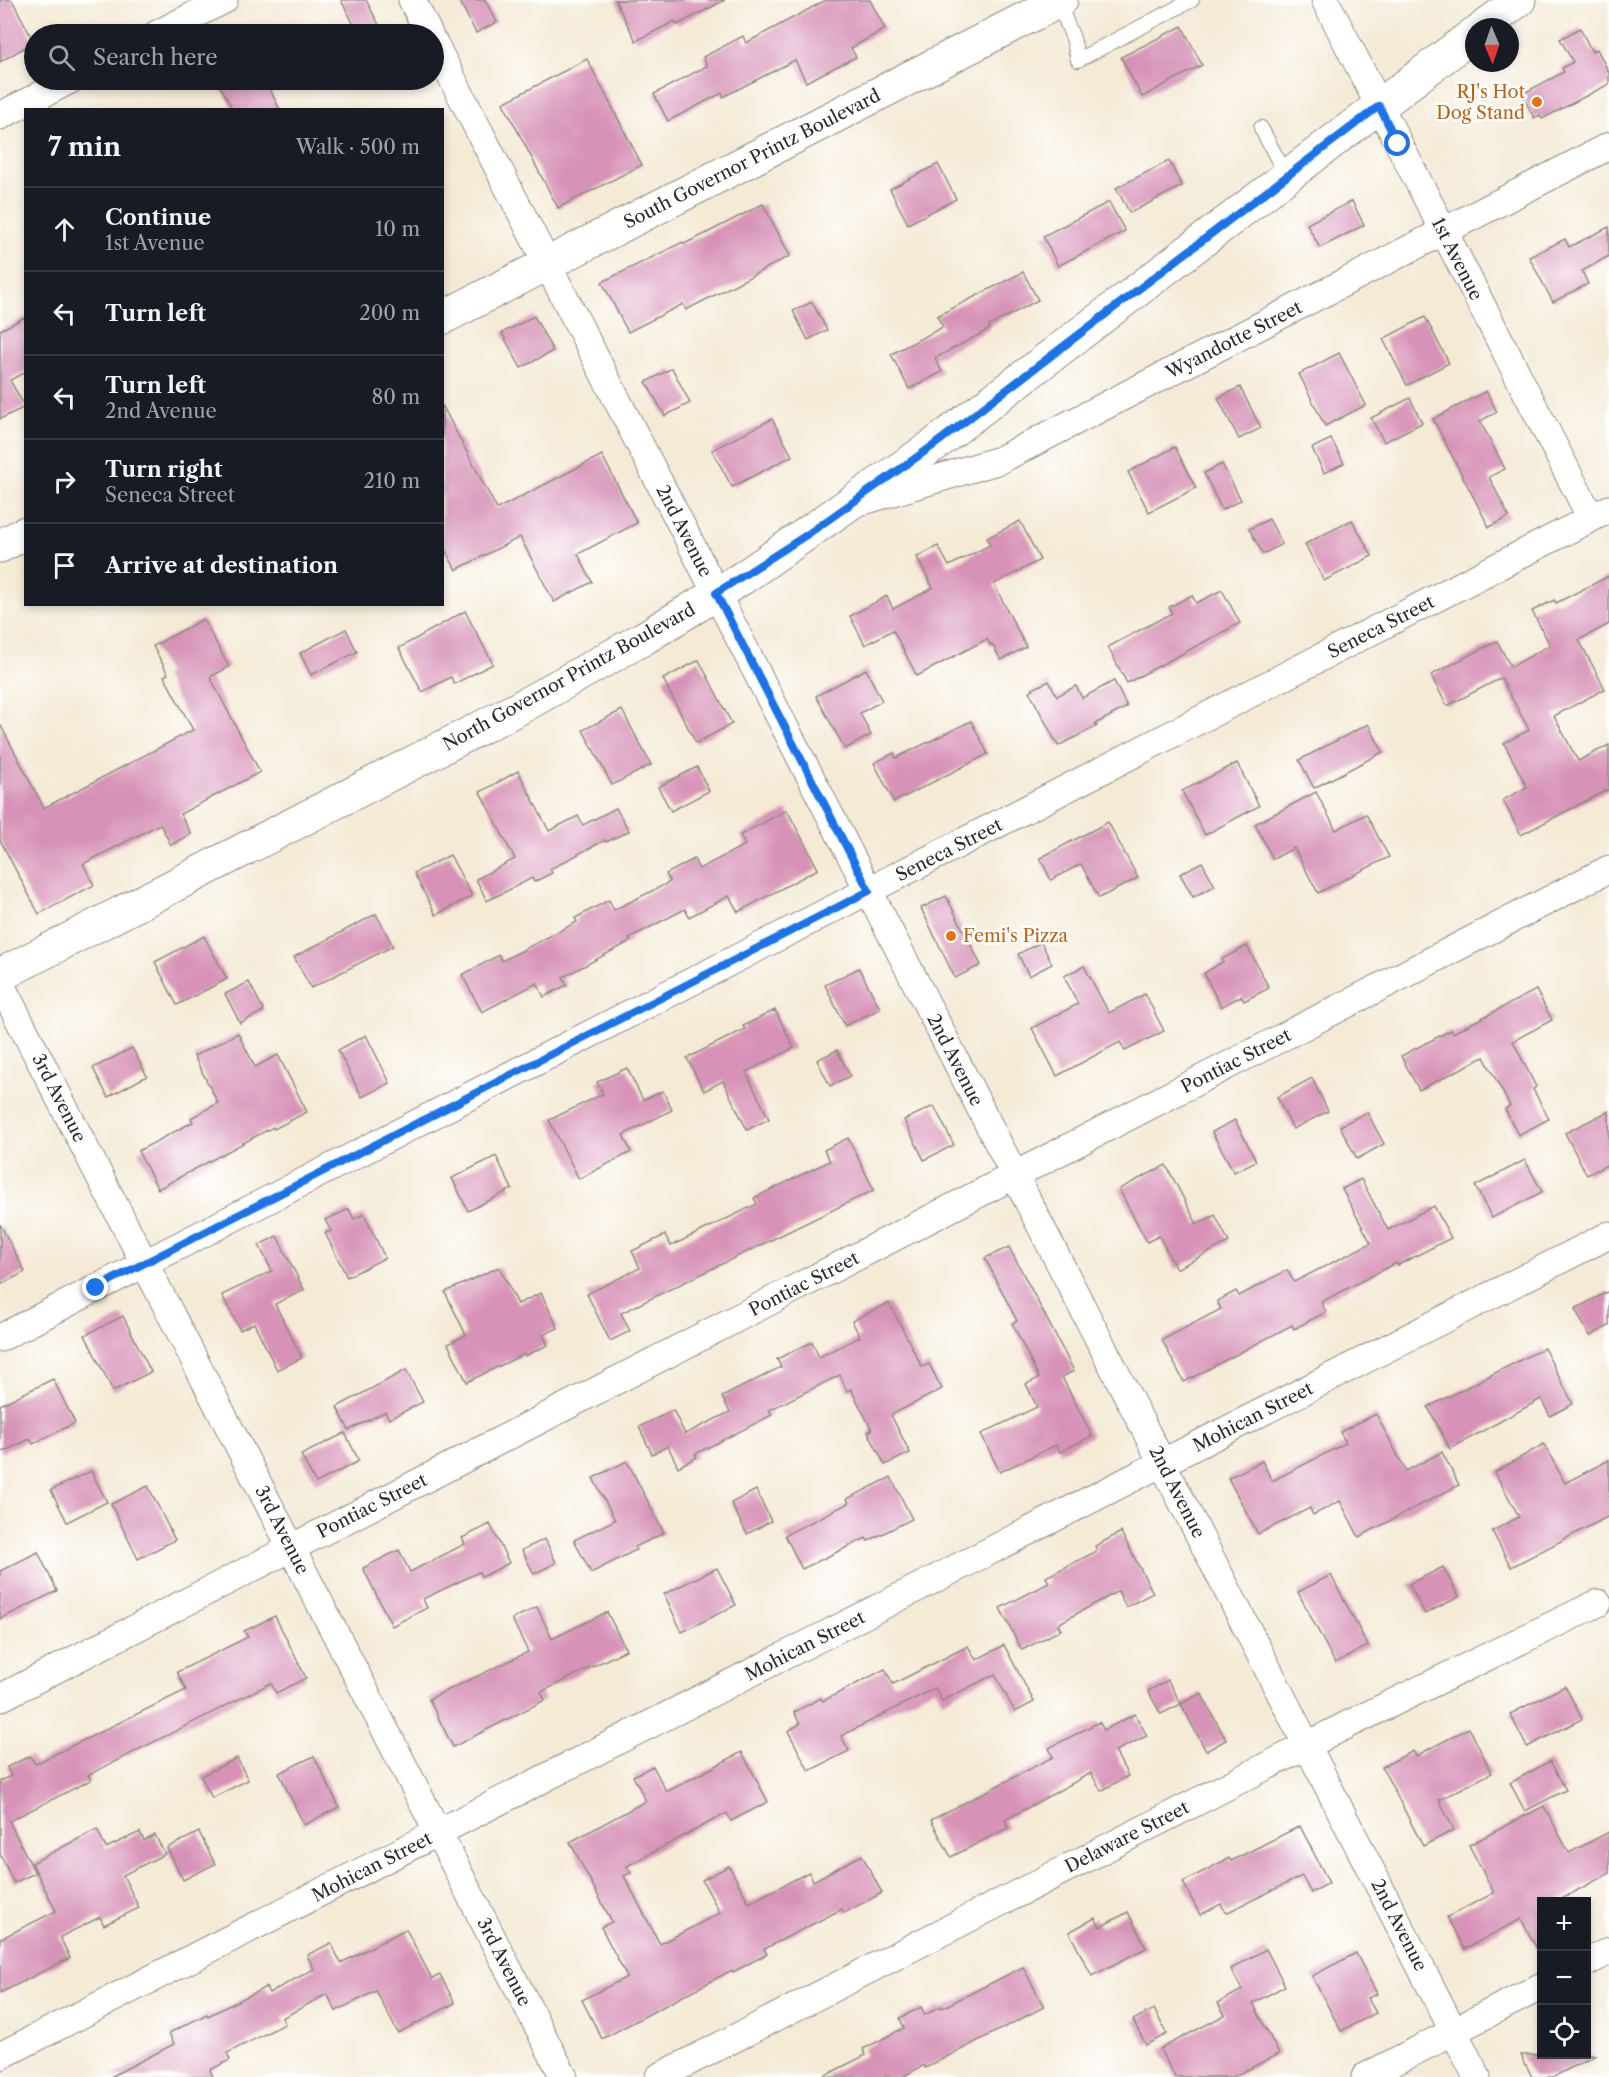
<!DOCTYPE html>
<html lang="en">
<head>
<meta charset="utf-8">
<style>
	:root { --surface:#171b24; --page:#242831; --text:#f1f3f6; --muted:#9ea1a6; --line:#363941 }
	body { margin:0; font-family:"Libre Caslon Text",serif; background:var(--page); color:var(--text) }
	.controls { position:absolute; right:18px; bottom:18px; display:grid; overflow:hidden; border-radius:0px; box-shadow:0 3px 9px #0003 }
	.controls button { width:54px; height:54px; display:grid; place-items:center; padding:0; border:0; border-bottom:2px solid var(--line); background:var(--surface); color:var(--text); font:30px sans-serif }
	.compass { position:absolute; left:1465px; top:18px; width:54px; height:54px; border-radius:50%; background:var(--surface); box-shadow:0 3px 9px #0003; rotate:178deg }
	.stop { position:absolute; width:18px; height:18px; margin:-14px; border:4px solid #1a73e8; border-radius:50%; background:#fff }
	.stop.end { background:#1a73e8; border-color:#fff; box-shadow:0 2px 6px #0008 }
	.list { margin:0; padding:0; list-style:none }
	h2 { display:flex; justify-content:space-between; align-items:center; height:78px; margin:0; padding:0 24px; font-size:26px }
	h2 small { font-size:20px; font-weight:400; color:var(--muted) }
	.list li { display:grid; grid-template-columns:39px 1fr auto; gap:18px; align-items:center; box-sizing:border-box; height:84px; padding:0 24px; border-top:2px solid var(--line) }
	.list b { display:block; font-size:22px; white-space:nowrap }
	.list p { margin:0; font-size:20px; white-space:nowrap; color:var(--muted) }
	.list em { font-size:20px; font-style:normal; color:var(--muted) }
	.icon { flex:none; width:33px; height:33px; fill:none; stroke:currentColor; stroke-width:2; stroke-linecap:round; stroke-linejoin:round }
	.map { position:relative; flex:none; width:1609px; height:2077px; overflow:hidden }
	.search { position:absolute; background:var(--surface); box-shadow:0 3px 9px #0003; left:24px; top:24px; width:420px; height:66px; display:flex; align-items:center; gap:15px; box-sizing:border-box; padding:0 21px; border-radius:33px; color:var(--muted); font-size:22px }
	.panel { position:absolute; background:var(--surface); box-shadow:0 3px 9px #0003; left:24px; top:108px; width:420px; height:498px; border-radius:0px }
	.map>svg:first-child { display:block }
	.building { fill:#d793b7 }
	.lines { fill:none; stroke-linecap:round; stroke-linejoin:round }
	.lane-casing { stroke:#908a80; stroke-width:16 }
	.street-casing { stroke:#908a80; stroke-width:29 }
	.primary-casing { stroke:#908a80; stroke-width:35 }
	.lane { stroke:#fff; stroke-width:14 }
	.street { stroke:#fff; stroke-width:27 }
	.primary { stroke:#fff; stroke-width:33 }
	.route { stroke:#1a73e8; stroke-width:8 }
	.food-dot { fill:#e8710a; stroke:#fff; stroke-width:2 }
	.labels { text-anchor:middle; stroke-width:5; stroke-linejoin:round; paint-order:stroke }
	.food-label { font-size:18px; fill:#c56008; stroke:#fff; text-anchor:end }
	.street-label { font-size:18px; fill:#2b2b2b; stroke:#fff }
</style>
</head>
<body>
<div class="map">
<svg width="1609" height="2077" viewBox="0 0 1609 2077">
	<rect width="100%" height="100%" fill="#fff"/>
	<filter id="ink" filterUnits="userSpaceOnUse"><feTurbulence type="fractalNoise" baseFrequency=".0167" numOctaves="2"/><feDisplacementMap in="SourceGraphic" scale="12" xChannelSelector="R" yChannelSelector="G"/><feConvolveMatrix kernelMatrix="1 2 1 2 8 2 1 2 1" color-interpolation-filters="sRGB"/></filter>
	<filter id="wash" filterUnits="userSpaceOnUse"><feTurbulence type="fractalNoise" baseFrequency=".008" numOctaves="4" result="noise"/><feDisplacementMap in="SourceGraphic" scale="24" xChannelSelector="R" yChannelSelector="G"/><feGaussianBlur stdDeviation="1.35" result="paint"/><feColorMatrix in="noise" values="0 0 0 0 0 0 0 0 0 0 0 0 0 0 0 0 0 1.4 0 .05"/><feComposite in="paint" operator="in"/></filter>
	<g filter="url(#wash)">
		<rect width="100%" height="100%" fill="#f4ead5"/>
		<g id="blocks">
			<g class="building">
				<polygon points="0,0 12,0 34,42 0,62"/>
				<polygon points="341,0 366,0 380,27 366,34 359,34"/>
				<polygon points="459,0 485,0 497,22 476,33"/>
				<polygon points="615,0 725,0 677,25 675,21 636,41"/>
				<polygon points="826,0 870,0 885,29 851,48 856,57 806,82 795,60 723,97 722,93 668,121 654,94 707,66 703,57 743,36 746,43"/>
				<polygon points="1182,26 1202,65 1142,97 1121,57"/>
				<polygon points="1580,28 1592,52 1597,49 1609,73 1609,84 1542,119 1540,115 1534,118 1522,94 1564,72 1562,68 1573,62 1560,39"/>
				<polygon points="587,59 642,165 558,208 503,103"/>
				<polygon points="217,80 265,80 280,110 233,110"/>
				<polygon points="1169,161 1182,186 1130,213 1116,188"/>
				<polygon points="938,164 956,199 908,224 890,189"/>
				<polygon points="1352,201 1364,225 1320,248 1307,224"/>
				<polygon points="1109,202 1125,231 1058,266 1043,236"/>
				<polygon points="763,204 790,256 686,310 683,304 628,332 602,282 683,242 684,244 705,234"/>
				<polygon points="1609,227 1609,256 1582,271 1588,284 1553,302 1529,257 1565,239 1569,247"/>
				<polygon points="1023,272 1038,300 989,326 990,329 935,358 942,372 909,389 891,354 943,327 937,316"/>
				<polygon points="812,302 827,330 808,340 793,311"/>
				<polygon points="534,316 553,351 521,368 502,333"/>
				<polygon points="26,317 26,372 10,380 25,407 0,419 0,330"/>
				<polygon points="1425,317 1449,363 1407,385 1383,339"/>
				<polygon points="1339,353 1366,405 1325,426 1299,374"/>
				<polygon points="672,368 690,403 665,416 646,382"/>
				<polygon points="1240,387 1261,428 1239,439 1218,398"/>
				<polygon points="1486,391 1497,412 1480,421 1505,469 1489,477 1509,517 1489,527 1433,419"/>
				<polygon points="1410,398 1422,423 1384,442 1371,418"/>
				<polygon points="442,405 497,509 602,455 637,523 578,554 592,582 554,602 520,537 456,570 442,544"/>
				<polygon points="772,419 792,456 732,487 712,450"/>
				<polygon points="1331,439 1344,463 1324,473 1312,448"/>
				<polygon points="1175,447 1196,488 1149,512 1128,472"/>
				<polygon points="1222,464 1241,500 1222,510 1204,473"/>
				<polygon points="1269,519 1282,544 1263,554 1249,529"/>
				<polygon points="1352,520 1372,556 1324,581 1305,544"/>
				<polygon points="1020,521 1040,560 994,584 1026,647 1001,660 992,644 990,645 987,639 917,676 893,630 865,645 850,616 887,596 893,609 933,588 917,557 938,546 949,566 990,545 987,538"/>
				<polygon points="1609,576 1609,624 1579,640 1605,689 1554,716 1578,761 1609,745 1609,789 1521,835 1503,800 1527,787 1504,743 1529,730 1501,678 1447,706 1431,675 1497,641 1511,667 1550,645 1532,611 1554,600 1556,603"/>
				<polygon points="1222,590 1240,623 1127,683 1108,647 1172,613 1169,607 1192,595 1196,603"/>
				<polygon points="465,611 493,664 454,684 451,677 422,692 399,648"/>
				<polygon points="203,619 229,667 210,677 260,772 180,814 191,834 171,845 160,824 83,864 94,885 39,914 0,840 0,724 44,808 193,730 164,676 168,674 153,646"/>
				<polygon points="346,629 357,652 311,675 300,653"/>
				<polygon points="699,660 732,724 696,743 663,679"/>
				<polygon points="866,669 882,701 860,713 871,735 845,749 816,696"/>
				<polygon points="1049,681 1057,696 1076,686 1082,698 1114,681 1127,707 1095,724 1097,726 1058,746 1029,691"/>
				<polygon points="622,710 651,765 612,785 583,730"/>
				<polygon points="971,721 988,754 894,802 874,763 894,753 896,758"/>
				<polygon points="1368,724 1383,752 1314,788 1299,760"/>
				<polygon points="1237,763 1259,806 1205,835 1182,791"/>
				<polygon points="697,767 709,791 671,811 658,787"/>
				<polygon points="518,771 549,831 578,816 583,825 616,808 629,831 606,842 605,840 550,869 552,873 534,882 532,878 487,901 476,879 515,859 480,792"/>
				<polygon points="1316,792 1336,830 1366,814 1389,857 1318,893 1294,848 1273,859 1255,824"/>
				<polygon points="787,810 818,869 738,912 729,896 689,917 685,909 629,938 631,941 563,977 567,985 544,997 537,983 482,1012 462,975 499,955 502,961 577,922 575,918 609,900 614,910 670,882 666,874 694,859 699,869 745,845 740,835"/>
				<polygon points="1108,822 1138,878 1099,898 1081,864 1051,880 1040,858"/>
				<polygon points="450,855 472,896 436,915 414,873"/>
				<polygon points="1202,862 1215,886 1193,897 1180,874"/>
				<polygon points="946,896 981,965 955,978 921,908"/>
				<polygon points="376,914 393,946 311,988 294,957"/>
				<polygon points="204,936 227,979 177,1005 155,962"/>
				<polygon points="1041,942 1052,964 1029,976 1018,954"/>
				<polygon points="1247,946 1269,988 1244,1001 1241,996 1221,1007 1204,973 1223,962 1222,959"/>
				<polygon points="1084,966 1109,1013 1145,994 1164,1031 1125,1051 1120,1042 1057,1076 1032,1028 1078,1004 1064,976"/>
				<polygon points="859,968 880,1009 845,1026 825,985"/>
				<polygon points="249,982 264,1011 240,1023 225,994"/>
				<polygon points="1536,990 1552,1020 1513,1041 1536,1087 1533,1089 1549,1119 1518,1135 1505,1109 1510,1106 1484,1057 1419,1090 1401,1056 1451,1030 1453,1033"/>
				<polygon points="775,1010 794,1048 746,1072 769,1119 747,1130 723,1081 704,1091 687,1058 745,1029 743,1026"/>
				<polygon points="238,1033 255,1067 278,1055 307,1112 274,1129 273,1127 158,1189 138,1151 193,1122 191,1118 218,1103 194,1056"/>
				<polygon points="366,1035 390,1083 362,1097 338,1050"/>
				<polygon points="132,1048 147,1076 108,1097 93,1068"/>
				<polygon points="837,1050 850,1076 830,1086 817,1060"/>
				<polygon points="627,1068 643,1100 663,1091 672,1110 623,1135 631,1152 579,1179 549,1120 603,1094 597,1082"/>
				<polygon points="1312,1078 1328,1111 1293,1129 1277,1097"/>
				<polygon points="934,1106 954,1145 924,1160 904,1120"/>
				<polygon points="1609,1111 1609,1164 1587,1175 1565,1133"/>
				<polygon points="1367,1112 1384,1144 1357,1159 1340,1126"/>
				<polygon points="1235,1120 1256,1161 1234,1172 1212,1132"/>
				<polygon points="848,1138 874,1190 621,1313 630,1331 610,1341 587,1294 640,1268 632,1251 665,1235 671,1246 757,1204 754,1198 830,1161 824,1150"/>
				<polygon points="496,1156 512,1189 468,1211 452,1178"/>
				<polygon points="1525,1160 1542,1192 1492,1218 1475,1186"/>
				<polygon points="1166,1165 1197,1224 1215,1215 1229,1242 1176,1269 1159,1236 1147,1242 1119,1189"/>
				<polygon points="1361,1179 1388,1230 1434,1206 1451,1238 1398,1265 1396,1263 1321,1302 1326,1312 1294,1329 1292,1325 1184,1382 1162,1340 1221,1309 1217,1301 1236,1291 1239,1296 1287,1270 1294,1282 1371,1243 1342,1189"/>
				<polygon points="349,1209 354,1219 364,1214 385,1258 347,1277 325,1233 331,1231 325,1220"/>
				<polygon points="0,1224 25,1272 0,1285"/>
				<polygon points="277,1236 304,1290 275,1304 302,1358 277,1370 254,1323 240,1330 222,1295 272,1271 259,1245"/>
				<polygon points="1009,1247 1074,1371 1062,1377 1092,1436 1060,1452 1056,1445 1000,1472 981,1434 1037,1407 1026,1384 1039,1378 1012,1323 1017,1321 985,1258"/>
				<polygon points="499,1267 518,1304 541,1293 558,1328 543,1335 548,1345 525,1356 524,1354 467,1382 448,1344 466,1335 445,1292"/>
				<polygon points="1609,1291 1609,1326 1590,1336 1575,1309"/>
				<polygon points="889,1303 922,1367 929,1364 942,1389 891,1415 910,1453 885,1465 868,1432 872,1430 851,1389 847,1391 840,1375 769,1410 772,1415 695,1454 697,1457 678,1467 668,1446 652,1454 639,1427 673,1410 685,1434 730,1412 722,1397 781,1367 777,1359 812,1342 819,1357 860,1337 852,1321"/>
				<polygon points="123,1316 151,1372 113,1391 85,1335"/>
				<polygon points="1544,1348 1573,1404 1550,1416 1541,1399 1450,1449 1428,1407"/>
				<polygon points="406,1370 423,1402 389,1419 385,1412 349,1430 337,1407"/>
				<polygon points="53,1379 75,1423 33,1444 30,1439 0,1453 0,1405"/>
				<polygon points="1376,1414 1406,1471 1442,1452 1459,1485 1359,1537 1340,1501 1313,1515 1310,1508 1258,1534 1228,1478 1262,1461 1272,1481 1346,1443 1340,1432"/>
				<polygon points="345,1433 359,1461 316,1483 301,1455"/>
				<polygon points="1544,1444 1565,1483 1609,1460 1609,1516 1511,1567 1492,1531 1519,1517 1495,1472"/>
				<polygon points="627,1461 664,1533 635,1547 636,1550 591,1573 574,1540 615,1520 593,1478"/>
				<polygon points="91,1471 107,1502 67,1522 51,1490"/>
				<polygon points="891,1477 912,1519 868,1541 866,1538 802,1569 785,1535 849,1503 847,1499"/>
				<polygon points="148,1486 175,1540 138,1559 111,1504"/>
				<polygon points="756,1490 771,1521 747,1534 731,1503"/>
				<polygon points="490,1524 509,1563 482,1577 479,1572 423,1599 427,1608 392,1626 363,1568 399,1550 410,1572 465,1544 462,1538"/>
				<polygon points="1121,1532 1153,1593 1126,1607 1118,1591 1058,1624 1061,1630 1022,1650 1000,1608 1049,1583 1046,1577 1097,1551 1095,1546"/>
				<polygon points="545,1539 556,1563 534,1574 522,1550"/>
				<polygon points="38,1552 57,1591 0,1619 0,1571"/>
				<polygon points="1443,1567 1459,1597 1425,1614 1409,1584"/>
				<polygon points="717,1568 736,1605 682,1632 664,1594"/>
				<polygon points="1331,1575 1368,1646 1335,1663 1298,1592"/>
				<polygon points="537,1607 552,1639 607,1612 626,1650 541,1692 545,1700 453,1747 429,1699 528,1652 512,1619"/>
				<polygon points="275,1616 306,1678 276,1693 271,1683 88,1775 91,1780 9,1821 35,1873 14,1883 0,1854 0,1781 11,1776 7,1767 30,1756 35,1764 186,1690 177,1672 248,1637 244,1631"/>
				<polygon points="1004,1645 1034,1702 1015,1712 995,1674 942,1701 935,1688 841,1736 849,1751 809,1771 788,1731 800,1724 794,1712 821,1698 823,1701 885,1669 893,1684 968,1646 976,1660"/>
				<polygon points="1168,1680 1181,1704 1161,1714 1148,1691"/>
				<polygon points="1565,1686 1582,1719 1527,1747 1510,1714"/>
				<polygon points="1201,1693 1226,1740 1206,1751 1181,1704"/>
				<polygon points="1135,1714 1147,1736 1115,1751 1128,1776 1101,1791 1091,1773 1005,1820 1008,1828 951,1857 931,1820 1053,1757 1049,1748 1099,1722 1104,1730"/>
				<polygon points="1469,1728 1492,1773 1439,1800 1454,1830 1423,1846 1382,1767 1413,1751 1416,1756"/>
				<polygon points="742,1752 768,1802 731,1821 727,1813 627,1866 631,1873 624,1876 660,1944 720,1913 702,1880 729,1866 749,1903 809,1872 813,1881 862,1855 882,1893 844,1913 842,1909 764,1949 767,1954 733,1972 732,1970 602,2039 582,2000 627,1977 601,1927 612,1922 570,1842 646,1801 633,1776 653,1766 666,1791 670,1790"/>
				<polygon points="314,1756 339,1807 304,1825 279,1773"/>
				<polygon points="237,1758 248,1780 212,1798 201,1776"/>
				<polygon points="1550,1761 1566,1790 1525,1811 1510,1783"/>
				<polygon points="1544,1806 1569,1853 1609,1832 1609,1873 1556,1902 1542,1902 1542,1958 1521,1919 1464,1949 1447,1917 1494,1893 1469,1845"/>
				<polygon points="1300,1826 1329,1883 1311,1893 1302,1876 1226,1913 1221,1904 1200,1915 1183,1882 1229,1858 1231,1861"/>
				<polygon points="97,1829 106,1848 140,1832 144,1841 155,1835 165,1854 123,1875 139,1908 104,1925 100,1917 60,1937 70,1958 0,1993 0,1939 56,1911 32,1863"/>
				<polygon points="199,1832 215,1864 183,1880 167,1848"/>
				<polygon points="1128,1912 1146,1948 1092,1976 1069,1932 1095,1918 1100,1927"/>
				<polygon points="406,1929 432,1979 440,1975 455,2003 398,2033 376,1991 336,2011 327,1994 282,2018 285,2024 227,2053 230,2060 210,2070 213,2077 110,2077 174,2044 169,2033 207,2014 208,2016 266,1987 269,1993 314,1969 307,1955 331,1943 341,1963"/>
				<polygon points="1266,1949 1285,1986 1253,2003 1279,2054 1233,2077 1175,2077 1160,2049 1225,2015 1218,2003 1242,1990 1231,1969"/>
				<polygon points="1356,1953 1377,1994 1368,1998 1376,2013 1341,2031 1312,1976"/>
				<polygon points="1023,1967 1044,2007 925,2068 924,2065 902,2077 822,2077 866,2055 863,2049 904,2028 900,2018 921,2007 925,2015 941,2006 942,2008"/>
				<polygon points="1154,2009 1167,2034 1146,2045 1133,2020"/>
				<polygon points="1521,2055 1596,2055 1553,2077 1532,2077"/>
			</g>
		</g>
	</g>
	<g filter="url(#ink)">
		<use href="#blocks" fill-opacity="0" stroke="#908a80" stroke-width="1.5"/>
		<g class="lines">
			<g class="lane-casing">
				<g id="lane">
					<polyline points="1058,2 1073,38 1078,60 1192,0"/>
					<polyline points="1261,128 1287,177"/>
				</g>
			</g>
			<g class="street-casing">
				<g id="street">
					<polyline points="412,0 429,34"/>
					<polyline points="1325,0 1591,518"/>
					<polyline points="157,34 224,0"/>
					<polyline points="434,43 1477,2077"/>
					<polyline points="0,116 70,80"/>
					<polyline points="863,501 1000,460 1609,146"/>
					<polyline points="0,983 564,2077"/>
					<polyline points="0,1338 1609,509"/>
					<polyline points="0,1698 1609,869"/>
					<polyline points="1586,1963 1609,1951"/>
					<polyline points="0,2056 1609,1235"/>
					<polyline points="659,2077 1345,1726 1598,1603"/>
					<polyline points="1365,2077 1542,1986"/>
				</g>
			</g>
			<g class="primary-casing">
				<g id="primary">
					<polyline points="1484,27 1519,0"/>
					<polyline points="442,318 1061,0"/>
					<polyline points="0,546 26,533"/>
					<polyline points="0,975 519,708 644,638 744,577 934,445 1474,34"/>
				</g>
			</g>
			<use href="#lane" class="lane"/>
			<use href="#street" class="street"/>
			<use href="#primary" class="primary"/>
		</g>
	</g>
	<g class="lines" filter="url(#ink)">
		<polyline class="route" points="96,1288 869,891 716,593 808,534 934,445 1379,106 1398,144"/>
	</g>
	<g class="food-dot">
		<circle cx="1537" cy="102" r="6"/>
		<circle cx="951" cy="936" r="6"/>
	</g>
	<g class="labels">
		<g class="food-label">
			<text x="1525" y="98">RJ's Hot<tspan x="1525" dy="21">Dog Stand</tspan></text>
			<text x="963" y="942" text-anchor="start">Femi's Pizza</text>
		</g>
		<g class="street-label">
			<text transform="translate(752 159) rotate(-27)" y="6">South Governor Printz Boulevard</text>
			<text transform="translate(1457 259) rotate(63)" y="6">1st Avenue</text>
			<text transform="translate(1234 340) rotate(-27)" y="6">Wyandotte Street</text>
			<text transform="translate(684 531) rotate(63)" y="6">2nd Avenue</text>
			<text transform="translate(1381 627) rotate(-27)" y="6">Seneca Street</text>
			<text transform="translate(569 677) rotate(-29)" y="6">North Governor Printz Boulevard</text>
			<text transform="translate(949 850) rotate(-27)" y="6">Seneca Street</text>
			<text transform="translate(955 1060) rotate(63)" y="6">2nd Avenue</text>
			<text transform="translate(1236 1061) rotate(-27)" y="6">Pontiac Street</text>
			<text transform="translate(59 1098) rotate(63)" y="6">3rd Avenue</text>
			<text transform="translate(804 1284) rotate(-27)" y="6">Pontiac Street</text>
			<text transform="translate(1253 1417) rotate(-27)" y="6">Mohican Street</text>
			<text transform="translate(1177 1492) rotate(63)" y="6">2nd Avenue</text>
			<text transform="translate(372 1506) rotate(-27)" y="6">Pontiac Street</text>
			<text transform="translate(282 1530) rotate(63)" y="6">3rd Avenue</text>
			<text transform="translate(805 1646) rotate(-27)" y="6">Mohican Street</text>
			<text transform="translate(1127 1837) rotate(-27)" y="6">Delaware Street</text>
			<text transform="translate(372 1867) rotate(-27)" y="6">Mohican Street</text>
			<text transform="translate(1399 1925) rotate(63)" y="6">2nd Avenue</text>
			<text transform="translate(504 1962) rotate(63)" y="6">3rd Avenue</text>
		</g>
	</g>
</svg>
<div class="controls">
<button>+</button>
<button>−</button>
<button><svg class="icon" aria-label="locate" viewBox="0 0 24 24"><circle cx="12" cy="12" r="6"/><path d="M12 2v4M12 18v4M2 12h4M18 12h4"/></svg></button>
</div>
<svg class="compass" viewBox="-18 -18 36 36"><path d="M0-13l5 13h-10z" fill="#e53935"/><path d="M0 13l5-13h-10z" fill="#9ea1a6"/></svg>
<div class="stop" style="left:1398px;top:144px"></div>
<div class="stop end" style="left:96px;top:1288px"></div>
<div class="search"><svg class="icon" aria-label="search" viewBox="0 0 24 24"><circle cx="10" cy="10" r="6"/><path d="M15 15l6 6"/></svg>Search here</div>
<section class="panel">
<h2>7 min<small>Walk · 500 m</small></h2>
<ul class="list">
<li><svg class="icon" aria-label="ahead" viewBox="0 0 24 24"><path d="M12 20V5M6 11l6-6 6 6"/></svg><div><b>Continue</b><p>1st Avenue</p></div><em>10 m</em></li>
<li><svg class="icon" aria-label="left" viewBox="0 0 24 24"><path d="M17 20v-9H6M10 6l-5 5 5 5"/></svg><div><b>Turn left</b></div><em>200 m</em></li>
<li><svg class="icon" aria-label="left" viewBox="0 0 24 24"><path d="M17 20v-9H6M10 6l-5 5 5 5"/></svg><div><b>Turn left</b><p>2nd Avenue</p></div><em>80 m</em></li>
<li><svg class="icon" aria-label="right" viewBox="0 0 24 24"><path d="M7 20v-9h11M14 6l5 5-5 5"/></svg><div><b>Turn right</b><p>Seneca Street</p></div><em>210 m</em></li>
<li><svg class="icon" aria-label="arrive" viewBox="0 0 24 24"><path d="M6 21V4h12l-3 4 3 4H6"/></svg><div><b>Arrive at destination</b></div></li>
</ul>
</section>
</div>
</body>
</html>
